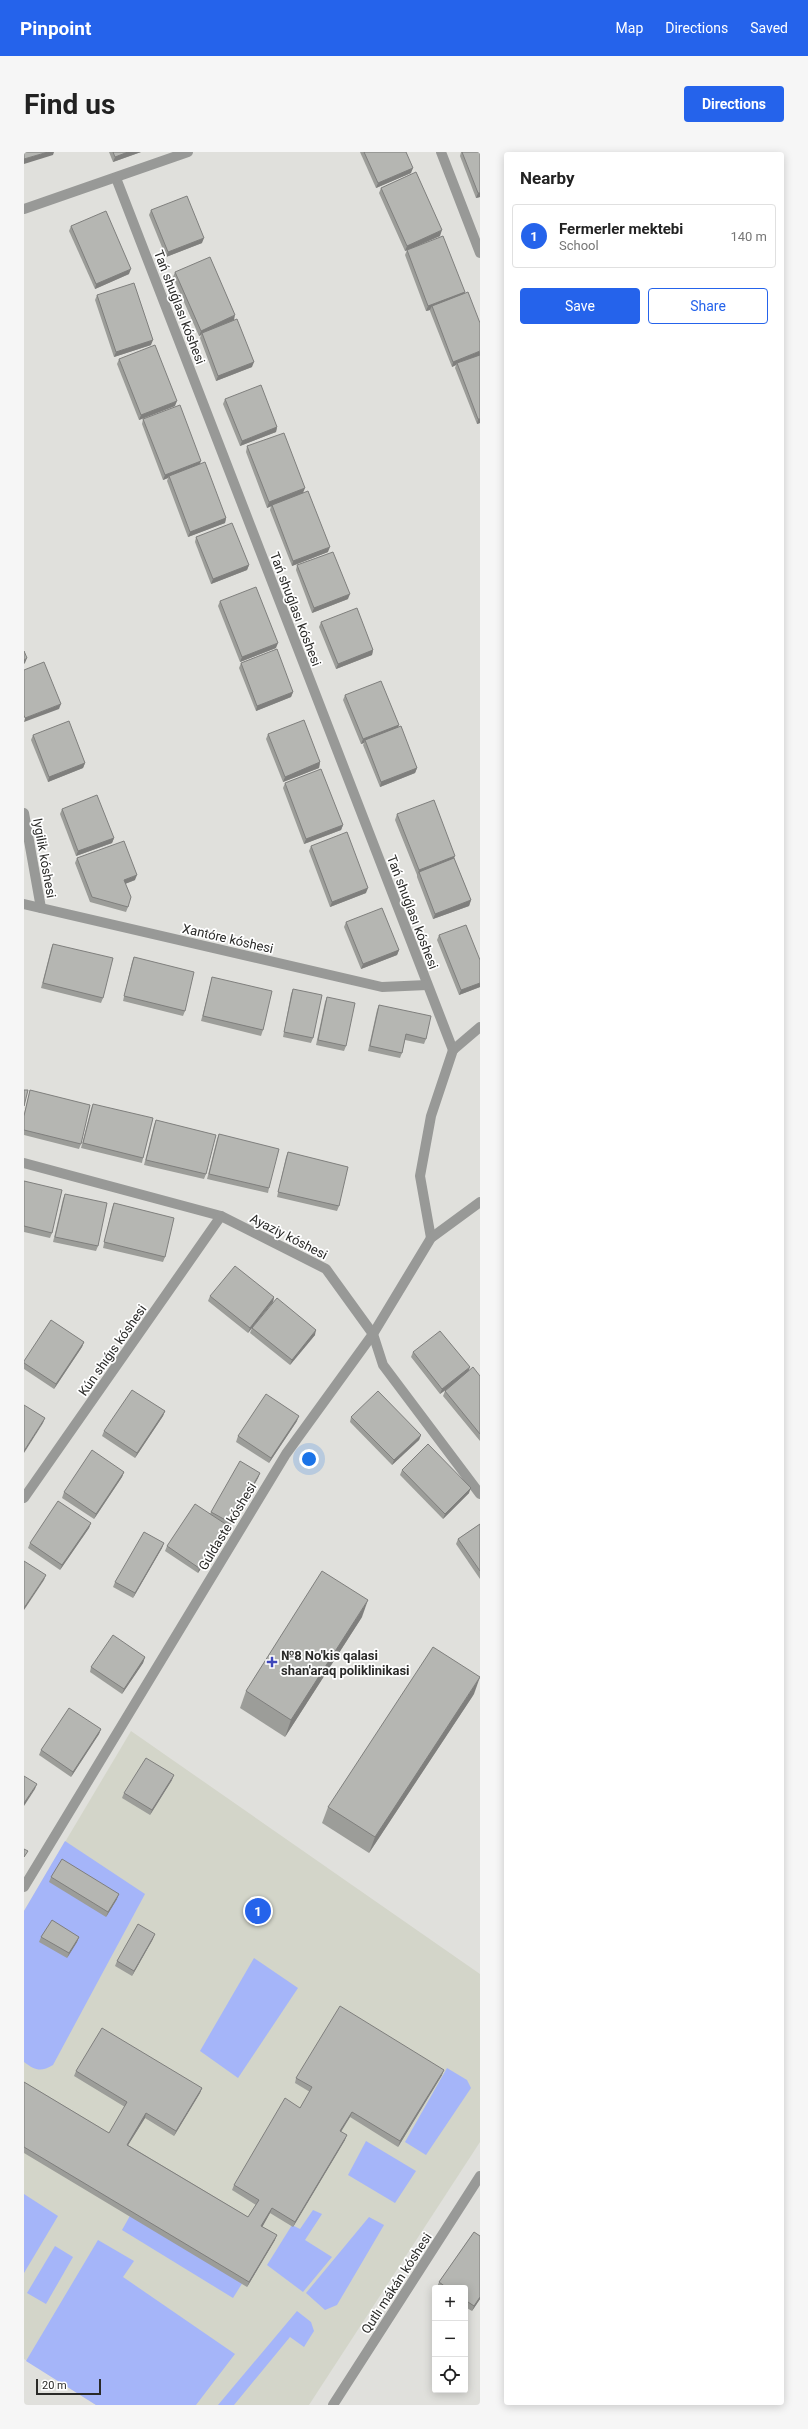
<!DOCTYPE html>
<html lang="en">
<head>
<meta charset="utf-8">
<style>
	:root { --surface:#fff; --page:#f6f6f6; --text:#222; --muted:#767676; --line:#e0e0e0; --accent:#2563eb }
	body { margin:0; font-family:Roboto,sans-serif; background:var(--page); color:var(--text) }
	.controls { position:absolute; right:12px; bottom:12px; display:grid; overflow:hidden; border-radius:4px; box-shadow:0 2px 10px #0003 }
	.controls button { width:36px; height:36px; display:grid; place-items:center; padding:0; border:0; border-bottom:1px solid var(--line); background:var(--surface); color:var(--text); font:20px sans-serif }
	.scale { position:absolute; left:12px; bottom:10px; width:65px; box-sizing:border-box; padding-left:4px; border:2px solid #2a2a28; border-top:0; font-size:11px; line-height:14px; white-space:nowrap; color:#2a2a28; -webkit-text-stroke:3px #fff; paint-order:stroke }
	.you { position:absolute; left:285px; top:1307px; width:14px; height:14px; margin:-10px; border:3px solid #fff; border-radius:50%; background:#1a73e8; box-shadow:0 0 0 6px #1a73e833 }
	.badge { display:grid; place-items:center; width:26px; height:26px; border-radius:50%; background:var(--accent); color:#fff; font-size:13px; font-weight:700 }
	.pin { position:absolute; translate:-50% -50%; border:2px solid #fff; box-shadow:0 1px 4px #0006 }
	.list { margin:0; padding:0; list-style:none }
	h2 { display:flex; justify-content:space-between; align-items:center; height:52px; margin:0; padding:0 16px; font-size:17px }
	h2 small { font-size:13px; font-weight:400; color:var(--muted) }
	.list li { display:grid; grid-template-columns:26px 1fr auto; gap:12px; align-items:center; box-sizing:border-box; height:64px; margin:0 8px 8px; padding:0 8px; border:1px solid var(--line); border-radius:4px }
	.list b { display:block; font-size:15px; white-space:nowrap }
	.list p { margin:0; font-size:13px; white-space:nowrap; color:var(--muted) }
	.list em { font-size:13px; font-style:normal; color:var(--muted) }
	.actions { display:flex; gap:8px; padding:12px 16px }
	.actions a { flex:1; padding:9px 0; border:1px solid var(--accent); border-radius:4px; text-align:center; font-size:14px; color:var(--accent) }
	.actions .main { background:var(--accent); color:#fff }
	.icon { flex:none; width:22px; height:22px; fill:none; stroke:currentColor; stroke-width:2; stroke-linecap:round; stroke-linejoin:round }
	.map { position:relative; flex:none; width:456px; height:2253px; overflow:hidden; border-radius:4px }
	header { display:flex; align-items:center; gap:24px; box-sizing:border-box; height:56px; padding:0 20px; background:var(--accent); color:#fff }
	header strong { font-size:19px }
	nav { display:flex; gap:22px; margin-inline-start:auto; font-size:14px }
	.intro { display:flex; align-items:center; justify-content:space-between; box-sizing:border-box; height:96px; padding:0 24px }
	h1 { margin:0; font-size:28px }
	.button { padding:10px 18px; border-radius:4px; background:var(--accent); color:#fff; font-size:14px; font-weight:700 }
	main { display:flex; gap:24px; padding:0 24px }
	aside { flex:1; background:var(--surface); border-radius:4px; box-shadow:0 2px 10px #0003 }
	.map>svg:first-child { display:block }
	.built { fill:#d3d5c9 }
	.green { fill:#a5b5f9 }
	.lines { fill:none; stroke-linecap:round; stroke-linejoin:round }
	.minor { stroke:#989997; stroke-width:10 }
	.wall { fill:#9c9d99 }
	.shaded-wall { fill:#7f7f7d }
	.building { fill:#b5b6b2; stroke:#7f7f7d }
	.poi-dot { fill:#3d46ba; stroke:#fff; stroke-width:1.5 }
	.labels { text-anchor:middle; stroke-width:3.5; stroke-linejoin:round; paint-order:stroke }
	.street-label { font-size:13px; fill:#2a2a28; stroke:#fff }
	.poi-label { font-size:13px; font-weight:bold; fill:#2a2a28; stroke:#fff; text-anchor:start }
</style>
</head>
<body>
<header>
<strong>Pinpoint</strong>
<nav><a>Map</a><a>Directions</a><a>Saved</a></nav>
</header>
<div class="intro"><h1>Find us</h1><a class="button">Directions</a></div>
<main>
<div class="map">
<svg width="456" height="2253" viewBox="0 0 456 2253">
	<rect width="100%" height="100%" fill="#e0e0dc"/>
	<polygon class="built" points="107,1579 456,1822 456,1990 285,2253 72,2253 0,2207 0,1759"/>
	<g class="green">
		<path d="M41 1689 121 1742 29 1913C17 1920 12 1919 0 1910V1759Z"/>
		<polygon points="230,1806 274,1836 214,1926 176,1899"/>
		<polygon points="423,1916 443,1928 447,1936 402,2003 381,1990"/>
		<polygon points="342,1989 392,2019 371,2051 324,2023"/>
		<polygon points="0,2042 34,2064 0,2121"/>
		<polygon points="289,2058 298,2062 281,2088 308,2105 279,2140 243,2113 268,2073 276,2077"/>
		<polygon points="107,2062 219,2130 209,2146 98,2078"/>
		<polygon points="345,2065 360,2073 313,2153 301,2158 282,2141"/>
		<polygon points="74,2088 110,2109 99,2125 211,2202 172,2253 72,2253 2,2209"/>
		<polygon points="31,2094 49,2105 22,2152 3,2141"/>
		<polygon points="273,2159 287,2170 290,2179 280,2195 266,2185 210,2253 194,2253"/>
	</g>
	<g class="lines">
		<g class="minor">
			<polyline points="417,0 456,101"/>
			<polyline points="92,26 429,898"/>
			<polyline points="0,57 164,0"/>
			<polyline points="0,661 17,756"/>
			<polyline points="0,752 358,835 403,833"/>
			<polyline points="429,898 456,875"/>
			<polyline points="0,1011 197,1064 302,1117 349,1182 359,1213 456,1342"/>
			<polyline points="407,1086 396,1024 407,964 429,898"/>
			<polyline points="0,1346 197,1064"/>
			<polyline points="0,1735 262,1302 349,1182 407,1086 456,1050"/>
			<polyline points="309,2253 456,2024"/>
		</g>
	</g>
	<g class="wall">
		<polygon points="85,0 117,0 89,10"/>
		<polygon points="336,0 382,0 387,21 352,36"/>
		<polygon points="437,0 456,0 456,45 452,46 436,4"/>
		<polygon points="357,36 416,84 384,98 440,141 456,271 453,272 431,216 432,213 428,215 406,159 406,158 402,159 381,103 383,98 381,99 355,41"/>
		<polygon points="127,58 178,91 142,105 125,63"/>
		<polygon points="47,74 105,122 71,137 45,79"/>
		<polygon points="151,120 210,168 228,215 192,229 176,186 177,183 175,184 149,125"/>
		<polygon points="73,143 127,193 90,205 71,148"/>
		<polygon points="95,207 151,254 115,268 93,212"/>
		<polygon points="201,247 253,275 252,280 216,294 199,252"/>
		<polygon points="119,267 176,312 202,366 201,371 164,385 143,329 144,326 139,328 118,272"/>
		<polygon points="223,294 280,341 304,400 268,414 246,358 247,354 243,356 222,300"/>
		<polygon points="172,385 225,413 223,418 187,432 171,390"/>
		<polygon points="273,413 324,447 288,461 272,418"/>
		<polygon points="196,449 252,496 216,510 194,454"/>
		<polygon points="297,470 349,498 348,503 312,517 295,475"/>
		<polygon points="217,511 269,540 267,545 232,559 215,516"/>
		<polygon points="321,543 374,575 393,616 391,621 356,635 339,593 340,591 337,592 319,548"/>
		<polygon points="244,582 296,610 295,616 259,630 242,587"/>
		<polygon points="9,583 61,611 59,616 24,630 7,588"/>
		<polygon points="261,631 319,673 317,678 280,692 259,636"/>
		<polygon points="38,657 90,686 88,691 52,704 36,662"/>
		<polygon points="373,662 430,706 447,748 445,754 409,767 393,725 393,723 371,668"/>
		<polygon points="287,694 342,741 306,755 285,699"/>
		<polygon points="53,706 111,728 101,732 104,755 102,760 66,750 51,711"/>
		<polygon points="322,770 375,798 373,803 337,817 320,775"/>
		<polygon points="415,783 456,808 456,835 435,843 413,788"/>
		<polygon points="29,792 79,846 77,851 17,836 27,797"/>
		<polygon points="110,805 161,859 159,864 99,849 108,810"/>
		<polygon points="188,825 239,878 237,884 177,869 187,830"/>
		<polygon points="269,837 289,886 287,891 259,885 267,842"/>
		<polygon points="303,845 322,894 320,899 292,893 301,850"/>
		<polygon points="355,853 402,887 400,892 381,888 378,901 376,906 344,899 353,858"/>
		<polygon points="6,938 57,992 55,997 0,983 0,962"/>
		<polygon points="69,952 119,1006 118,1011 57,996 67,957"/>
		<polygon points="132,968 182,1022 180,1027 120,1013 130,973"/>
		<polygon points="195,982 245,1036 244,1041 183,1027 193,987"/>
		<polygon points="264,1000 315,1054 313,1059 253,1045 262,1005"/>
		<polygon points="0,1029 28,1081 26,1086 0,1080"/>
		<polygon points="41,1042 74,1094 72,1099 29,1090 39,1047"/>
		<polygon points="90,1051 141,1105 139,1110 79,1096 88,1056"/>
		<polygon points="186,1144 250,1145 249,1150 224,1181 184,1149"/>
		<polygon points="228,1176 291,1183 266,1213 226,1181"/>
		<polygon points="60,1190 58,1195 30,1237 0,1217 0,1209"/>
		<polygon points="389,1200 456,1224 456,1289 419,1244 421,1239 423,1237 416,1242 387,1205"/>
		<polygon points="141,1259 139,1264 111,1306 78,1284 80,1279"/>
		<polygon points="327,1265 397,1283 395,1288 368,1313 326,1270"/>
		<polygon points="273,1269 245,1311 212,1290 214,1284"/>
		<polygon points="378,1318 445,1341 419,1367 376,1323"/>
		<polygon points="100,1320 98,1325 70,1367 38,1346 40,1340"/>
		<polygon points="236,1321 234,1326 205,1376 203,1375 202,1378 174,1421 141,1399 143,1394 186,1362 187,1360"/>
		<polygon points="67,1371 65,1376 36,1418 4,1396 6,1391"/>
		<polygon points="456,1372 456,1427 432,1392 434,1387"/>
		<polygon points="140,1391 138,1396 109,1446 89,1435 91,1430"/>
		<polygon points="338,1465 261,1585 216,1556 222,1539"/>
		<polygon points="121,1505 119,1511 98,1542 66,1520 67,1515"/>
		<polygon points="450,1542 345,1701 298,1671 304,1655"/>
		<polygon points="77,1577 75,1582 47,1625 15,1603 17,1598"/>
		<polygon points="148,1628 126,1663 98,1646 100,1641"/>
		<polygon points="27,1725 93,1747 82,1765 25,1730"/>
		<polygon points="17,1785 55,1785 53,1790 43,1806 15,1790"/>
		<polygon points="129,1787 108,1824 91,1814 93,1809"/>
		<polygon points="52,1919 178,1936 176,1941 150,1984 121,1966 104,1993 224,2065 232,2053 208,2038 210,2033 276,1956 286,1940 271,1931 272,1926 418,1923 374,1995 326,1965 317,1980 321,1988 269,2075 246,2061 238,2075 251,2088 223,2135 0,2001 0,1930 85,1981 101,1955 50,1924"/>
		<polygon points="450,2080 456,2084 456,2147 448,2159 441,2155 441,2136 414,2136 413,2135 415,2130"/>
	</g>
	<g class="shaded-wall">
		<polygon points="24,0 30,0 29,3 0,12 0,7"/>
		<polygon points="104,0 117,0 89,10 91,5"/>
		<polygon points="389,16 387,21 352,36 354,31"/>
		<polygon points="454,41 456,41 456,45 452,46"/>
		<polygon points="418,78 416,84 381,99 383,94"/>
		<polygon points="180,86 178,91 142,105 144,100"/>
		<polygon points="107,117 105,122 71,137 72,132"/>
		<polygon points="441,140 439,145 408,154 406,158 402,159 404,154"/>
		<polygon points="211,163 210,168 178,181 177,183 175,184 177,179"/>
		<polygon points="129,188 127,193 90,205 92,200"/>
		<polygon points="456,199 456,204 433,211 432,213 428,215 429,210"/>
		<polygon points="230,210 228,215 192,229 194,224"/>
		<polygon points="153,249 151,254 115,268 117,263"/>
		<polygon points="454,267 456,267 456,271 453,272"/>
		<polygon points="253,275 252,280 216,294 218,289"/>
		<polygon points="177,309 175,314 145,324 144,326 139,328 141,323"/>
		<polygon points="281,336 279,341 243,356 245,350"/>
		<polygon points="202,366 201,371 164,385 166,380"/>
		<polygon points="306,395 304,400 268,414 269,409"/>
		<polygon points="225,413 223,418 187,432 189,427"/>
		<polygon points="326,442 324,447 288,461 290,456"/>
		<polygon points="254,491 252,496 216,510 218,505"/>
		<polygon points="349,498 348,503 312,517 314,512"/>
		<polygon points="3,506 1,511 0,512 0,508"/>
		<polygon points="269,540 267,545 232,559 233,554"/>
		<polygon points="37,552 35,557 0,570 1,566"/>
		<polygon points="375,573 373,578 341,588 340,591 337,592 339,587"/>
		<polygon points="296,610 295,616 259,630 261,625"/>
		<polygon points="61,611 59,616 24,630 25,625"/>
		<polygon points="393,616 391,621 356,635 357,630"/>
		<polygon points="319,673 317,678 280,692 282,687"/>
		<polygon points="90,686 88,691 52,704 54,699"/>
		<polygon points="431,704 429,709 395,720 393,724 395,718"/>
		<polygon points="113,723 111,728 98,733 100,728"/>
		<polygon points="344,736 342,741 306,755 308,750"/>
		<polygon points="447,748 445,754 409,767 411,762"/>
		<polygon points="375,798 373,803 337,817 339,812"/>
		<polygon points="456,831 456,835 435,843 437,838"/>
		<polygon points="250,1145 249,1150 224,1181 226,1176"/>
		<polygon points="292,1178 291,1183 266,1213 268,1208"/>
		<polygon points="60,1190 58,1195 30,1237 32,1232"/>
		<polygon points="446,1215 444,1221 416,1242 418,1237"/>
		<polygon points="141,1259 139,1264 111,1306 113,1301"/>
		<polygon points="275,1264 273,1269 245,1311 247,1306"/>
		<polygon points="21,1266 19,1271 0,1301 0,1299"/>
		<polygon points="397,1283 395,1288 368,1313 370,1308"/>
		<polygon points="100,1320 98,1325 70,1367 72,1362"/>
		<polygon points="236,1321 234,1326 205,1376 207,1371"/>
		<polygon points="447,1336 445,1341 419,1367 421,1362"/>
		<polygon points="67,1371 65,1376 36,1418 38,1413"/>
		<polygon points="203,1373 202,1378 174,1421 175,1416"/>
		<polygon points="140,1391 138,1396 109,1446 111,1441"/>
		<polygon points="22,1423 20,1428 0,1458 0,1456"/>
		<polygon points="344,1448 338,1465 261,1585 267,1568"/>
		<polygon points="121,1505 119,1511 98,1542 100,1537"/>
		<polygon points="456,1525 450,1542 345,1701 351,1685"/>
		<polygon points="77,1577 75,1582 47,1625 49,1620"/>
		<polygon points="150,1623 148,1628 126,1663 128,1658"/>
		<polygon points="13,1632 11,1637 0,1654 0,1651"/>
		<polygon points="95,1742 93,1747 82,1765 84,1760"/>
		<polygon points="131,1782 129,1787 108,1824 110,1819"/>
		<polygon points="55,1785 53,1790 43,1806 45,1801"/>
		<polygon points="420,1918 418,1923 374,1995 376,1989"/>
		<polygon points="178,1936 176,1941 150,1984 152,1979"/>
		<polygon points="328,1960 326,1965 314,1984 316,1979"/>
		<polygon points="122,1961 121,1966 101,1998 103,1993"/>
		<polygon points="323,1983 321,1988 269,2075 271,2070"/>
		<polygon points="248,2056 246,2061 236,2079 237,2074"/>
		<polygon points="253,2083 251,2088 223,2135 225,2130"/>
		<polygon points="456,2145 456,2147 448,2159 450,2154"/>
	</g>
	<g class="building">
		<polygon points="0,0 24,0 0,7"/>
		<polygon points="89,0 104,0 91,5"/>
		<polygon points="340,0 382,0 389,16 354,31"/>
		<polygon points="438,0 456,0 456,41 454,41"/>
		<polygon points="392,20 418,78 383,94 357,36"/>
		<polygon points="163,44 180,86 144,100 127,58"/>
		<polygon points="82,59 107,117 72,132 47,74"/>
		<polygon points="419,84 441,140 404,154 383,98"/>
		<polygon points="186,105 211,163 177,179 151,120"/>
		<polygon points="110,131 129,188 92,200 73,143"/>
		<polygon points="444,140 456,171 456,199 429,210 408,154"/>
		<polygon points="213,167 230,210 194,224 178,181"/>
		<polygon points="131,193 153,249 117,263 95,207"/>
		<polygon points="456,203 456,267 454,267 433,211"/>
		<polygon points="237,233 253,275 218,289 201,247"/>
		<polygon points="156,253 177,309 141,323 119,267"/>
		<polygon points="260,281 281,336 245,350 223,294"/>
		<polygon points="181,310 202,366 166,380 145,324"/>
		<polygon points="284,339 306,395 269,409 248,353"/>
		<polygon points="208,371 225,413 189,427 172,385"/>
		<polygon points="309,400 326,442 290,456 273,413"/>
		<polygon points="232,435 254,491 218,505 196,449"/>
		<polygon points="333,456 349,498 314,512 297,470"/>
		<polygon points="253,497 269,540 233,554 217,511"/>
		<polygon points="0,499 3,506 0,508"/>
		<polygon points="20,510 37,552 1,566 0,563 0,518"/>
		<polygon points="357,529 375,573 339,587 321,543"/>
		<polygon points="280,568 296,610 261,625 244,582"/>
		<polygon points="45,569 61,611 25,625 9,583"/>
		<polygon points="377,574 393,616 357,630 341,588"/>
		<polygon points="297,617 319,673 282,687 261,631"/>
		<polygon points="73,643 90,686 54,699 38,657"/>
		<polygon points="410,648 431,704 395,718 373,662"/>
		<polygon points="323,680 344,736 308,750 287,694"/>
		<polygon points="100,689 113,723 100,728 107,745 104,755 68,745 53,706"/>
		<polygon points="430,706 447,748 411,762 395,720"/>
		<polygon points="358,756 375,798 339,812 322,770"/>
		<polygon points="442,773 456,808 456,831 437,838 415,783"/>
		<polygon points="29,792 89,806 79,846 19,831"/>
		<polygon points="110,805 170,820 161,859 100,844"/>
		<polygon points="188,825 248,839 239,878 179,864"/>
		<polygon points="269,837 298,843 289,886 260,880"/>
		<polygon points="303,845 331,851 322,894 294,888"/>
		<polygon points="355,853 407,864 402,887 382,882 378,901 346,894"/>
		<polygon points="0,938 4,938 0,954"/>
		<polygon points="6,938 66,953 57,992 0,978 0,964"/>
		<polygon points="69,952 129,966 119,1006 59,991"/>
		<polygon points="132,968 192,983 182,1022 122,1008"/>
		<polygon points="195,982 255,997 245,1036 185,1022"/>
		<polygon points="264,1000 324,1015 315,1054 254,1040"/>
		<polygon points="0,1029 38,1038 28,1081 0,1074"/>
		<polygon points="41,1042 83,1051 74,1094 31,1085"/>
		<polygon points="90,1051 150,1066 141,1105 80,1090"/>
		<polygon points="211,1114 250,1145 226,1176 186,1144"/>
		<polygon points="253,1146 292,1178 268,1208 228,1176"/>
		<polygon points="27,1168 60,1190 32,1232 0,1211 0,1209"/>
		<polygon points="416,1179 446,1215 418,1237 389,1200"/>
		<polygon points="449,1215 456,1224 456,1282 421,1239"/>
		<polygon points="108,1238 141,1259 113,1301 80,1279"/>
		<polygon points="354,1239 397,1283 370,1308 327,1265"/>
		<polygon points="242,1242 275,1264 247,1306 214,1284"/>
		<polygon points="0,1253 21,1266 0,1299"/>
		<polygon points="404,1292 447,1336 421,1362 378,1318"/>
		<polygon points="68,1298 100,1320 72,1362 40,1340"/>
		<polygon points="216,1309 236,1321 207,1371 187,1360"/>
		<polygon points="34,1349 67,1371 38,1413 6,1391"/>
		<polygon points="171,1352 203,1373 175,1416 143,1394"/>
		<polygon points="456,1372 456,1419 434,1387"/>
		<polygon points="120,1380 140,1391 111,1441 91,1430"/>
		<polygon points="0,1409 22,1423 0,1456"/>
		<polygon points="298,1419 344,1448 267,1568 222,1539"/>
		<polygon points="89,1483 121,1505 100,1537 67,1515"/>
		<polygon points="409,1495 456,1525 351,1685 304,1655"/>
		<polygon points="45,1556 77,1577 49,1620 17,1598"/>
		<polygon points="122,1606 150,1623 128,1658 100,1641"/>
		<polygon points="0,1624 13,1632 0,1651"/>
		<polygon points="0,1697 4,1699 0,1705"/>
		<polygon points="38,1707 95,1742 84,1760 27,1725"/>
		<polygon points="28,1768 55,1785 45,1801 17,1785"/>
		<polygon points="114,1772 131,1782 110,1819 93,1809"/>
		<polygon points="316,1854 420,1918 376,1989 328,1960 316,1979 323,1983 271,2070 248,2056 237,2074 253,2083 225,2130 0,1995 0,1930 85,1981 103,1950 52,1919 78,1876 178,1936 152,1979 122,1961 103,1993 224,2065 235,2048 210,2033 261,1946 276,1956 288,1935 272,1926"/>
		<polygon points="450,2080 456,2084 456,2145 450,2154 441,2148 441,2136 423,2136 415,2130"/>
	</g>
	<path class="poi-dot" d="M246 1504h4v4h4v4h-4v4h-4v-4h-4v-4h4z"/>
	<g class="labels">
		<g class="street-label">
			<text transform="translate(156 155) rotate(69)" y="5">Tań shuǵlası kóshesi</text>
			<text transform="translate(272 457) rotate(69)" y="5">Tań shuǵlası kóshesi</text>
			<text transform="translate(21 706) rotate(80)" y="5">Iygilik kóshesi</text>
			<text transform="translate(389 760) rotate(69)" y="5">Tań shuǵlası kóshesi</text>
			<text transform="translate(204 786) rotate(13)" y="5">Xantóre kóshesi</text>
			<text transform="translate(265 1084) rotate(27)" y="5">Ayaziy kóshesi</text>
			<text transform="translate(88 1198) rotate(-55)" y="5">Kún shıǵıs kóshesi</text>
			<text transform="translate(203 1374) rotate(-59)" y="5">Gúldaste kóshesi</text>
			<text transform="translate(372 2131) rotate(-57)" y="5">Qutlı mákán kóshesi</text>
		</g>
		<g class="poi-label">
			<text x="257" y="1508">№8 No'kis qalasi<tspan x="257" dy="15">shan'araq poliklinikasi</tspan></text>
		</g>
	</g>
</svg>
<div class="controls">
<button>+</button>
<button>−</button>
<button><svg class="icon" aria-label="locate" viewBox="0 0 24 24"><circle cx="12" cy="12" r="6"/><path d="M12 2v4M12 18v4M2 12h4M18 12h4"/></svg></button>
</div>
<div class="scale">20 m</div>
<div class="you"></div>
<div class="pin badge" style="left:234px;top:1759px">1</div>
</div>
<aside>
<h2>Nearby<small></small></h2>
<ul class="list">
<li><span class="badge">1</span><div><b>Fermerler mektebi</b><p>School</p></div><em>140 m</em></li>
</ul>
<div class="actions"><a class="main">Save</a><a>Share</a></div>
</aside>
</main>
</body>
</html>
